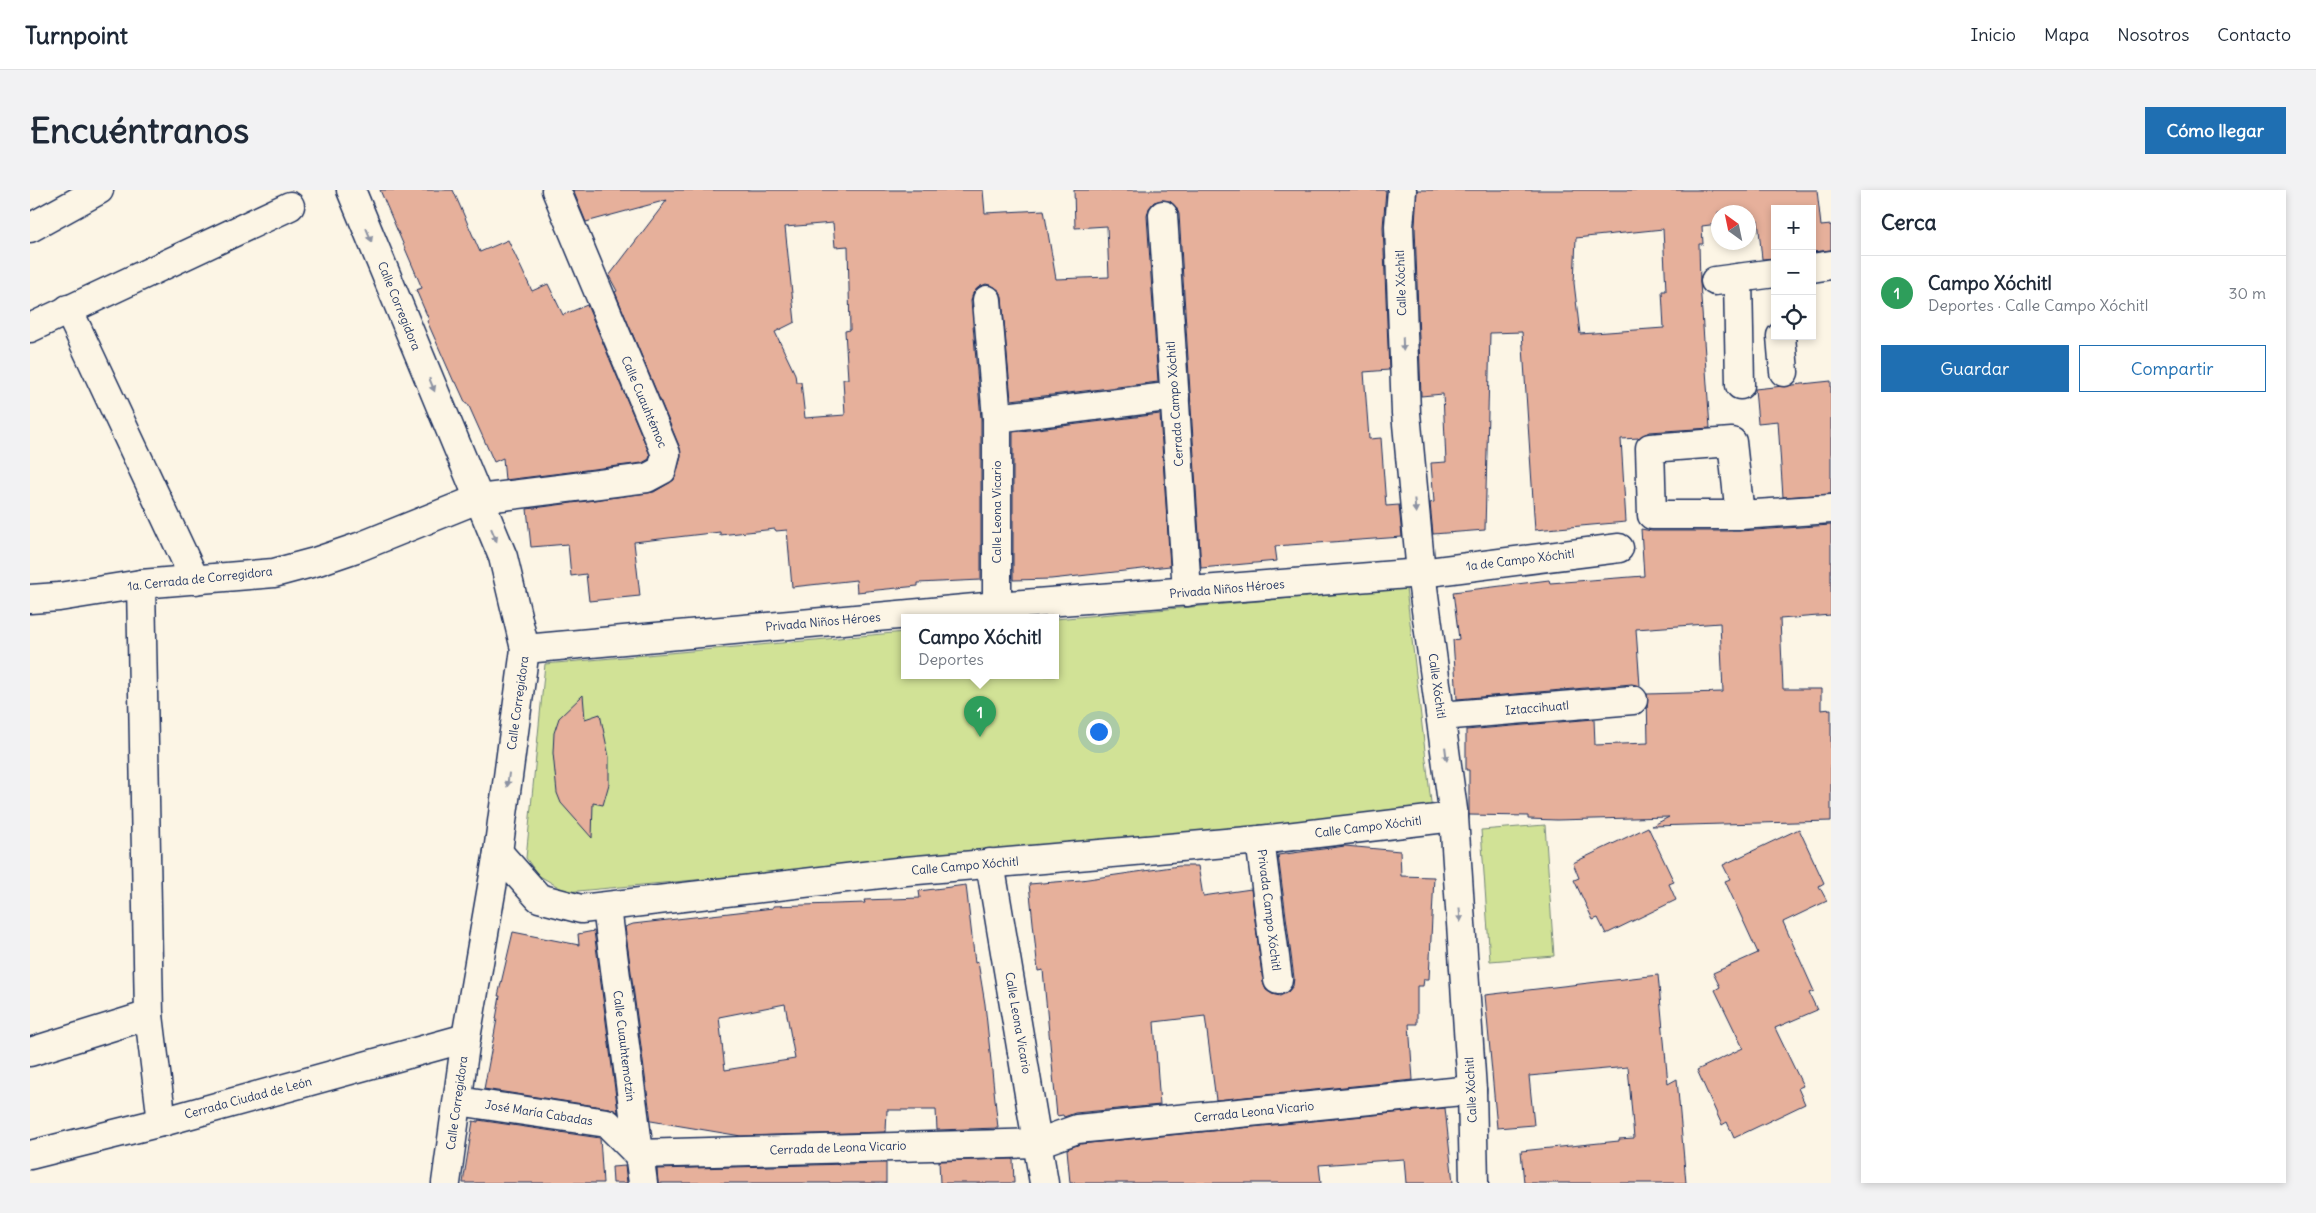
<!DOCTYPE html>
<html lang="es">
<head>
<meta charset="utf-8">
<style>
	:root { --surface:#fff; --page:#f2f2f3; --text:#1f2937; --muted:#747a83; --line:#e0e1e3; --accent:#1f6fb2 }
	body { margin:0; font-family:Delius,sans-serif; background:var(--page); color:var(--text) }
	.controls { position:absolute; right:15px; top:15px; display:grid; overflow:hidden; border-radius:0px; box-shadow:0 2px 8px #0003 }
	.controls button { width:45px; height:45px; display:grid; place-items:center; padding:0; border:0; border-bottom:1px solid var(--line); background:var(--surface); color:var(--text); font:25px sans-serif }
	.compass { position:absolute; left:1681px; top:15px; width:45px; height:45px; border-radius:50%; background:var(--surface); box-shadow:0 2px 8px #0003; rotate:327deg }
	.you { position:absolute; left:1068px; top:541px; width:18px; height:18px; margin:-12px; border:4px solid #fff; border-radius:50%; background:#1a73e8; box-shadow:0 0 0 8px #1a73e833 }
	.badge { display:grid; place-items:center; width:32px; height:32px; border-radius:50%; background:var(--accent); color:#fff; font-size:16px; font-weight:700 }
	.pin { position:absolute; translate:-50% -41px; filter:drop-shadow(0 1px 2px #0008) }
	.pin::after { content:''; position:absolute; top:26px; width:18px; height:15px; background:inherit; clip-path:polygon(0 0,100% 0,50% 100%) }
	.popup { position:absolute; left:871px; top:424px; width:158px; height:65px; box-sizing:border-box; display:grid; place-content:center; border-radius:0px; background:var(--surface); filter:drop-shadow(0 1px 4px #0005); font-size:16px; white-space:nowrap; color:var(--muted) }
	.popup b { font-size:19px; color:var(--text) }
	.popup::after { content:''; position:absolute; left:50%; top:100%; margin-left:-10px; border:10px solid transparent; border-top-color:var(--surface) }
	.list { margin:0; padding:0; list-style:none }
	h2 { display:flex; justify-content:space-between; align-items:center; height:65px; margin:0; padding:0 20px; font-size:21px }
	h2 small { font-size:16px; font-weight:400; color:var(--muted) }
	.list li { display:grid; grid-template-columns:32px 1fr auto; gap:15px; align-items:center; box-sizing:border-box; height:75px; padding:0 20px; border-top:1px solid var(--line) }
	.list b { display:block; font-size:19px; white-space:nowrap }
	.list p { margin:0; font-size:16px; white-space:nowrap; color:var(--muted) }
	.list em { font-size:16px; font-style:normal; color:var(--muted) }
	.actions { display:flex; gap:10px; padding:15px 20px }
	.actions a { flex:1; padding:11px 0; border:1px solid var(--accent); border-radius:0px; text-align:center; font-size:18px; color:var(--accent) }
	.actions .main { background:var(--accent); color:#fff }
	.icon { flex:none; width:28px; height:28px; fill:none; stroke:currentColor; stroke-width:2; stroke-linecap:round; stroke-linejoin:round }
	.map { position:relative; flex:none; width:1801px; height:993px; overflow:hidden; border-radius:0px }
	header { display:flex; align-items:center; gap:30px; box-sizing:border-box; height:70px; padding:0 25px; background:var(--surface); border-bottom:1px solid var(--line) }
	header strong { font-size:24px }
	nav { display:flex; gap:28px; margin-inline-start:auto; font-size:18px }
	.intro { display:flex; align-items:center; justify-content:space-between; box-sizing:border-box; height:120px; padding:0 30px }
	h1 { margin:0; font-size:35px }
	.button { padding:12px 22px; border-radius:0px; background:var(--accent); color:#fff; font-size:18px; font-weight:700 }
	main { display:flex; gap:30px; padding:0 30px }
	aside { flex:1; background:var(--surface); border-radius:0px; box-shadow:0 2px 8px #0003 }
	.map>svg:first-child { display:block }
	.green { fill:#d1e296; stroke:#76887a }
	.building { fill:#e6b09b; stroke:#1b2f5e; fill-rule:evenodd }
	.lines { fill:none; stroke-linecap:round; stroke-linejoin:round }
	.minor-casing { stroke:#1b2f5e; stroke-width:31 }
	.tertiary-casing { stroke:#1b2f5e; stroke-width:31 }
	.minor { stroke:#fcf5e5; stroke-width:28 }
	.tertiary { stroke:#fcf5e5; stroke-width:28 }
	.oneway { fill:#8c92a2 }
	.labels { text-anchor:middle; stroke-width:5; stroke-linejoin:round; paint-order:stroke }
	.street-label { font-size:12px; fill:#1b2f5e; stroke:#fcf5e5 }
</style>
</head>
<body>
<header>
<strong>Turnpoint</strong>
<nav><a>Inicio</a><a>Mapa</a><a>Nosotros</a><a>Contacto</a></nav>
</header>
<div class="intro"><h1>Encuéntranos</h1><a class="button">Cómo llegar</a></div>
<main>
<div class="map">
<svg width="1801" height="993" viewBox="0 0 1801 993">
	<rect width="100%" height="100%" fill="#fcf5e5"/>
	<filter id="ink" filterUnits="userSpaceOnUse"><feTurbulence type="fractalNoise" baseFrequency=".02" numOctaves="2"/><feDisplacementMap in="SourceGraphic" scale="10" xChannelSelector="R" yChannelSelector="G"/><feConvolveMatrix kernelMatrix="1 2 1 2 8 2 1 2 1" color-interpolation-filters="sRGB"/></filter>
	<g filter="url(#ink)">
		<g class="green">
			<polygon points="1376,398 1402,621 537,702 508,685 496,668 515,474 875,442 875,486 1025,486 1025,429"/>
			<polygon points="1515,635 1524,766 1460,771 1451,640"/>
		</g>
		<g class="building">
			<polygon points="350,0 423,0 450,62 478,50 502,101 518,94 533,125 557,115 620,265 619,269 612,273 475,290 473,268 464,272 438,214 436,214 426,192 424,192 397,131 399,130 386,100 392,98"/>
			<path d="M543 0H953L955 23 1014 20 1026 89 1079 87 1077 36 1045 38 1044 0H1356L1353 37 1359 180 1334 182 1339 249 1351 248 1356 316 1369 315 1372 347 1245 356 1247 371 1171 378 1149 24 1146 17 1140 11 1132 10 1124 12 1119 18 1117 26 1128 192 981 210 972 108 970 101 963 96 956 94 949 97 943 103 941 111 951 229V390L888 393V396L827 402 826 390 762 397 757 340 746 341 745 339 690 345V342L604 352 610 406 559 411 556 384 541 386 538 354 501 357 497 319 624 302 644 290 651 267 650 258 585 102 587 101 579 86 637 10 556 32ZM803 33 805 57 818 56 820 140 815 141 818 189H813L815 225 775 228 771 192H766L765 184 745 142 765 132 755 37Z"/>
			<path d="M1387 0H1787L1791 36 1801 35V60L1782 62V19H1745V68L1732 69 1728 30 1718 31V22H1688V34L1672 36 1673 54H1669L1670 93 1680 238 1619 242 1609 248 1591 249 1596 332 1505 340 1492 142 1460 143 1455 340 1403 344 1400 313 1404 312 1401 273 1416 272 1413 204 1391 206 1385 36ZM1633 39 1636 101H1632L1634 138 1550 144 1544 93 1546 48Z"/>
			<polygon points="1801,191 1801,304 1753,307 1748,231 1728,233 1725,199"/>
			<polygon points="1130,224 1140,376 1021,389 983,390 983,242"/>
			<polygon points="1801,335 1801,425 1750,429 1753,499 1791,499 1791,520 1801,519 1801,631 1622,636 1639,627 1527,630 1498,629 1498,626 1439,625 1439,580 1436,580 1436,540 1564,529 1565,555 1618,553 1617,504 1693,502 1690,433 1606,439 1610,496 1602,494 1427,509 1423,450 1429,449 1423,402 1519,390 1520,393 1614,386 1611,339 1622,341 1710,341"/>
			<polygon points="553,505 555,529 570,524 579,567 579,594 573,615 563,613 562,648 531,613 527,603 523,563 524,543 529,528"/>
			<polygon points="1618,637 1644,692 1639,694 1646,710 1576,744 1568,728 1563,730 1544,690 1549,688 1543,673"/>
			<polygon points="1769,639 1794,693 1789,696 1797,711 1753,732 1784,801 1779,803 1787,820 1745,838 1773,896 1768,898 1775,914 1704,948 1697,932 1692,935 1667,880 1713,858 1685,800 1690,797 1683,783 1728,763 1695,691 1700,689 1693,675"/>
			<polygon points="1315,656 1370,661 1371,686 1404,687 1399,789 1394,789 1393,796 1387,796 1387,834 1379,834 1383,890 1186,910 1175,826 1124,832 1130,915 1045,923 1034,927 1033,925 1027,926 1013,780 1008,781 999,694 1051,690 1149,676 1168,676 1173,706 1221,699 1233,792 1236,800 1242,804 1250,806 1258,802 1263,796 1264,788 1248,665"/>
			<path d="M936 695 945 773 948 772 955 814 968 938 907 940 906 920H857L856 942 711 946 621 931 595 737 603 734 743 718V716L835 713 834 710 890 708 889 701ZM755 814 765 869 695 880 689 827Z"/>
			<polygon points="564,741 588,922 579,918 454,899 467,829 466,829 470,806 468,806 483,742 549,755 548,744"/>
			<polygon points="1628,785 1638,894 1647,889 1656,993 1494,993 1491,961 1589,951 1589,949 1604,948 1598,877 1499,886 1504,935 1467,938 1455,805"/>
			<polygon points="1415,918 1423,993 1376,993 1374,969 1289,975 1291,993 1040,993 1037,959 1050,954"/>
			<polygon points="448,930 570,948 573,993 433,993 443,931 448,932"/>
			<polygon points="983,969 984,993 910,993 909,971"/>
			<polygon points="856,973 856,993 628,993 627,979"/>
			<polygon points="595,976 597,993 583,993 582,977"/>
		</g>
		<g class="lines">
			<g class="minor-casing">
				<g id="minor">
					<polyline points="1372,0 1369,36 1376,223 1391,383 1424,627 1442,900 1444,993"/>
					<polyline points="1133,25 1157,402"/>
					<polyline points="0,38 69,0"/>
					<polyline points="1782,78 1801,75"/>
					<polyline points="1708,88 1710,195"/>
					<polyline points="1685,91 1745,83"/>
					<polyline points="957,110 967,228 967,416"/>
					<polyline points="38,119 165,390"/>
					<polyline points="0,138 260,16"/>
					<polyline points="1751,146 1754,182"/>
					<polyline points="967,228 1145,206"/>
					<polyline points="1710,325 1702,252 1620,258 1622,325 1710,325 1801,319"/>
					<polyline points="111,394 119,825 132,932"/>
					<polyline points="0,409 29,407 111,394 244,383 285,372 329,357 448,309 617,288 632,280 636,264 526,0"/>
					<polyline points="495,459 967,416 1391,383 1589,358"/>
					<polyline points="1411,526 1603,510"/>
					<polyline points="1230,650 1248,790"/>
					<polyline points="468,662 509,708 551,719 876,681 1230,650 1424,627"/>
					<polyline points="960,673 1014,993"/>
					<polyline points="577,718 613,993"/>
					<polyline points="0,862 119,825"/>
					<polyline points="428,911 577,933 608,964 1008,953 1047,939 1442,900"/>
					<polyline points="0,965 132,932 436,848"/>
				</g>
			</g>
			<g class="tertiary-casing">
				<polyline id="tertiary" points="321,0 473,367 495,459 468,662 436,848 416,993"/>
			</g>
			<use href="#minor" class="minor"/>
			<use href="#tertiary" class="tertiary"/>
		</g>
		<defs><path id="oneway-solid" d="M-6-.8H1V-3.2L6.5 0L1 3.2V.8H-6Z" transform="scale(1.25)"/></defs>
		<g class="oneway">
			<use href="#oneway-solid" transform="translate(339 45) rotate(68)"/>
			<use href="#oneway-solid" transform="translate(1373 154) rotate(88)"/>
			<use href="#oneway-solid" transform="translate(402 195) rotate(68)"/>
			<use href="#oneway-solid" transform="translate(1385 316) rotate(85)"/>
			<use href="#oneway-solid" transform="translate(464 345) rotate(67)"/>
			<use href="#oneway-solid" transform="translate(1416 564) rotate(83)"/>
			<use href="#oneway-solid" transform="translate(478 590) rotate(98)"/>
			<use href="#oneway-solid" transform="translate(1430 725) rotate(86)"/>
		</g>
	</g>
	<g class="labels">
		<g class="street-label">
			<text transform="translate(1371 93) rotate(-92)" y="4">Calle Xóchitl</text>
			<text transform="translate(369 116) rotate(68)" y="4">Calle Corregidora</text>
			<text transform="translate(614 212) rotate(67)" y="4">Calle Cuauhtémoc</text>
			<text transform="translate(1145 214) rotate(-94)" y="4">Cerrada Campo Xóchitl</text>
			<text transform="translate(967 322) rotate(-90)" y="4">Calle Leona Vicario</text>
			<text transform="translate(1490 370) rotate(-7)" y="4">1a de Campo Xóchitl</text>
			<text transform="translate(170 389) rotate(-6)" y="4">1a. Cerrada de Corregidora</text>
			<text transform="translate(1197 399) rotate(-5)" y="4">Privada Niños Héroes</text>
			<text transform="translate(793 432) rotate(-5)" y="4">Privada Niños Héroes</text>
			<text transform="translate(1407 496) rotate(82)" y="4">Calle Xóchitl</text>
			<text transform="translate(488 513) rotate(-82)" y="4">Calle Corregidora</text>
			<text transform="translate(1507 518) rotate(-5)" y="4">Iztaccihuatl</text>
			<text transform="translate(1338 637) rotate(-7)" y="4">Calle Campo Xóchitl</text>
			<text transform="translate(935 676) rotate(-5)" y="4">Calle Campo Xóchitl</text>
			<text transform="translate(1239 720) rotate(83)" y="4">Privada Campo Xóchitl</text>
			<text transform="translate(988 833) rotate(80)" y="4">Calle Leona Vicario</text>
			<text transform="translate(594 856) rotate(83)" y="4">Calle Cuauhtemotzin</text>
			<text transform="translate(1441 900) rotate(-93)" y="4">Calle Xóchitl</text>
			<text transform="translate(218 908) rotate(-15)" y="4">Cerrada Ciudad de León</text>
			<text transform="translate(427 913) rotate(-82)" y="4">Calle Corregidora</text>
			<text transform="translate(1224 922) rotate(-6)" y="4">Cerrada Leona Vicario</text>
			<text transform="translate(509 923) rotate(9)" y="4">José María Cabadas</text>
			<text transform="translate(808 958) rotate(-2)" y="4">Cerrada de Leona Vicario</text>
		</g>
	</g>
</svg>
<div class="controls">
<button>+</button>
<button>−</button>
<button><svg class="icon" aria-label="locate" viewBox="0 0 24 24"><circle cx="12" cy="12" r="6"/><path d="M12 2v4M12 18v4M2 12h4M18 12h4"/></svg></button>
</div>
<svg class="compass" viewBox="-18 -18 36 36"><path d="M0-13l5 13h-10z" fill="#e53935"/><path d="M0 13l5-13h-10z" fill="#747a83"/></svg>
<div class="you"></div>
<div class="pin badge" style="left:950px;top:547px;background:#2e9e5b">1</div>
<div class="popup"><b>Campo Xóchitl</b>Deportes</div>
</div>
<aside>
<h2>Cerca<small></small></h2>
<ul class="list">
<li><span class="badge" style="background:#2e9e5b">1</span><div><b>Campo Xóchitl</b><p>Deportes · Calle Campo Xóchitl</p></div><em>30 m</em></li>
</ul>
<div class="actions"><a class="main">Guardar</a><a>Compartir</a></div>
</aside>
</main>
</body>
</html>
